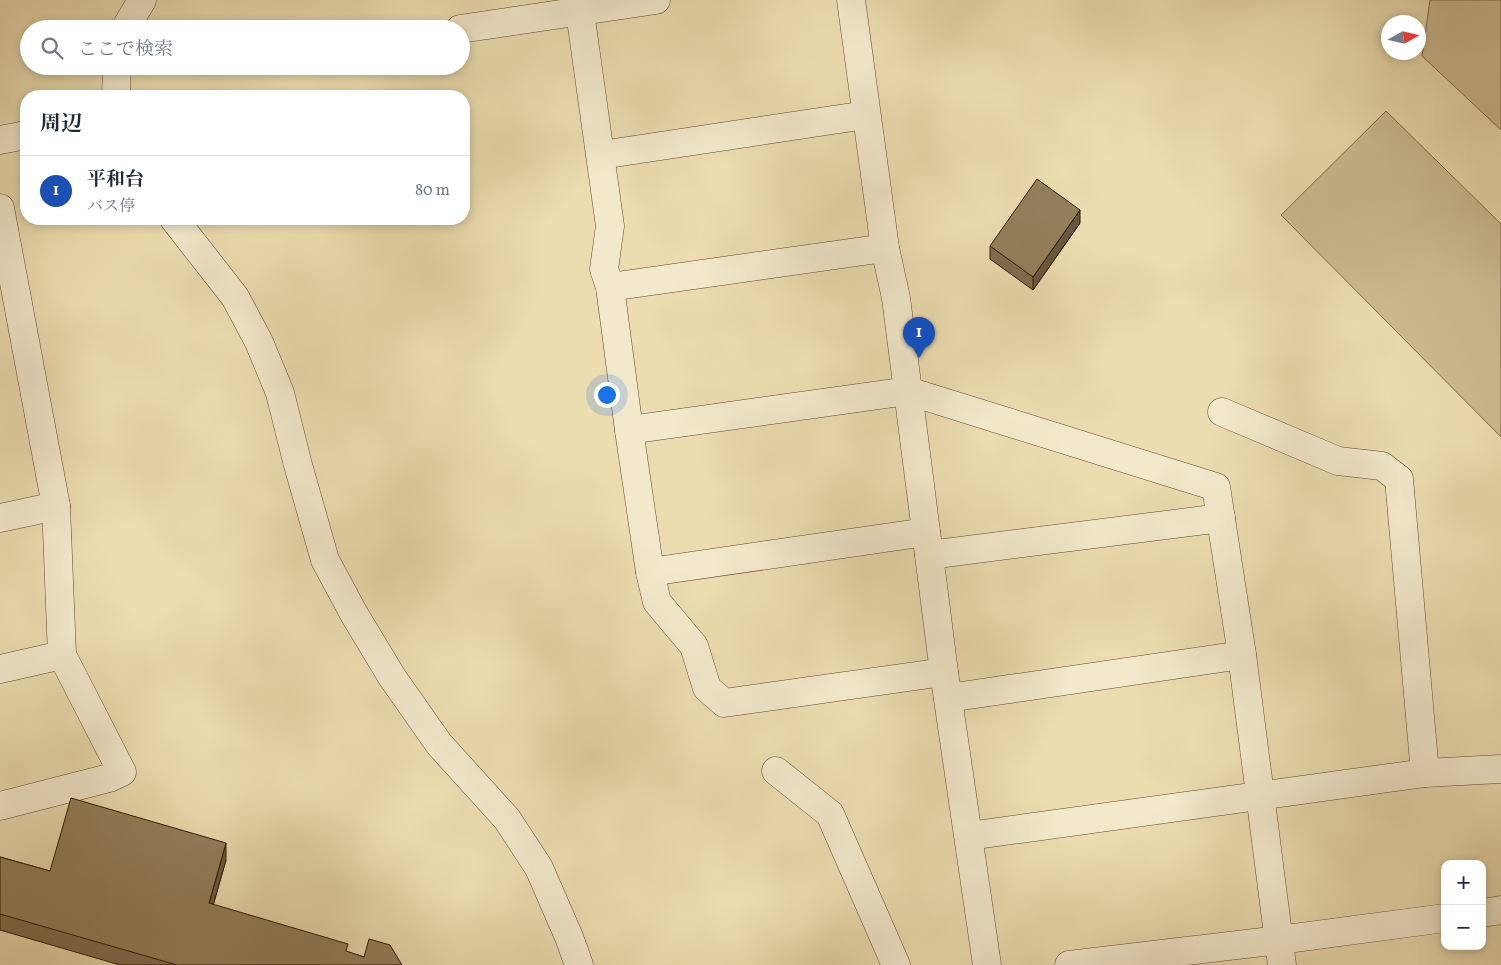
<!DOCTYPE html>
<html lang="ja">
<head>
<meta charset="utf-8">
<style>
	:root { --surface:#fff; --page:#f6f6f7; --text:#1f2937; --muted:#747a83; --line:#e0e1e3; --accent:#8f2418 }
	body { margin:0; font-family:Vollkorn,"Noto Serif JP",serif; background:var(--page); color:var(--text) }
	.controls { position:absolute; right:15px; bottom:15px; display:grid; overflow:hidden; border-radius:10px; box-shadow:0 2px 8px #0003 }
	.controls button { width:45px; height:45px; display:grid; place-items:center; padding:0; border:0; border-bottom:1px solid var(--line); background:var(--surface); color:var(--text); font:25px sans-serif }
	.compass { position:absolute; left:1381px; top:15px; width:45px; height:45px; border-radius:50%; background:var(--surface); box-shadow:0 2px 8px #0003; rotate:82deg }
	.you { position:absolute; left:606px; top:394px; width:18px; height:18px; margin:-12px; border:4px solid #fff; border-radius:50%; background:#1a73e8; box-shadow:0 0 0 8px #1a73e833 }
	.badge { display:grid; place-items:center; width:32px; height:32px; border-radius:50%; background:var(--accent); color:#fff; font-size:16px; font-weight:700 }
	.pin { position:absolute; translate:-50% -41px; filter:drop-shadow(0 1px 2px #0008) }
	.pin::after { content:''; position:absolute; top:26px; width:18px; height:15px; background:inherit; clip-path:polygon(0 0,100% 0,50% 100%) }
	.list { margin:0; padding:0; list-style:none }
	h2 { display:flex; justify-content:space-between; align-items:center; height:65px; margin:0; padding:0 20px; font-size:21px }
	h2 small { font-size:16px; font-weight:400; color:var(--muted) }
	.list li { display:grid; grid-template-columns:32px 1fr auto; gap:15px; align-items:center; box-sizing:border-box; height:70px; padding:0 20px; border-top:1px solid var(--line) }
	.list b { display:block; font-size:19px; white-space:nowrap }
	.list p { margin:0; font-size:16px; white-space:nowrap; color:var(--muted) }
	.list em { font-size:16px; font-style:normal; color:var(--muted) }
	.icon { flex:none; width:28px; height:28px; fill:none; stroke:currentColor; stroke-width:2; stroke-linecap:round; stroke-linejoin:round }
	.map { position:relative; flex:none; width:1501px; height:965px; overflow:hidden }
	.search { position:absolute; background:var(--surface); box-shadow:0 2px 8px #0003; left:20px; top:20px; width:450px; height:55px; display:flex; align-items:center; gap:12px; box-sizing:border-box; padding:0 18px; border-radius:28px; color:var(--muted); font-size:19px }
	.panel { position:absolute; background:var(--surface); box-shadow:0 2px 8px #0003; left:20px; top:90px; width:450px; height:135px; border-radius:20px }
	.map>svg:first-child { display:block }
	.green { fill:#ccbc92; stroke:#806a49 }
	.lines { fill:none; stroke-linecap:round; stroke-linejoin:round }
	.minor-casing { stroke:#614a2c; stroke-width:29 }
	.minor { stroke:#f2e9cc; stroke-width:28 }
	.wall { fill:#7e6d4f; stroke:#331900 }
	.shaded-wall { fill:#675940; stroke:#331900 }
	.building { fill:#937f5c; stroke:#331900 }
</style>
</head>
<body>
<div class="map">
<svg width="1501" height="965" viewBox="0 0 1501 965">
	<rect width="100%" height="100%" fill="#ebddb0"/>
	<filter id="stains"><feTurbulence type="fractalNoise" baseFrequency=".004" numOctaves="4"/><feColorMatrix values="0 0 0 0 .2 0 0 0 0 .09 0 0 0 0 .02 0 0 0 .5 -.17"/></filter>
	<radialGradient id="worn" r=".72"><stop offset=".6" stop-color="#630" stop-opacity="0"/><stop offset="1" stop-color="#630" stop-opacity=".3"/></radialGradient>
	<g class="green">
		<polygon points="1430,0 1501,0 1501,130 1422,56"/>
		<polygon points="1386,111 1501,224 1501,437 1281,215"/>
	</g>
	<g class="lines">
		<g class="minor-casing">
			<g id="minor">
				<polyline points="851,0 885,248 896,298 944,672 987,965"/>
				<polyline points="580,12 610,226 604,269 610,287 629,430 650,572 657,602 694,646 707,688 724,703 944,672"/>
				<polyline points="125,29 142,0"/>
				<polyline points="460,29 656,0"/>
				<polyline points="116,96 117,66"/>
				<polyline points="0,140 26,135"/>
				<polyline points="601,155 866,115"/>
				<polyline points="0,208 56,506 62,655 0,669"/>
				<polyline points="174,219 235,297 259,342 280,393 298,465 325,560 354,614 392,677 439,744 507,819 539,868 569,937 579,965"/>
				<polyline points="610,287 885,248"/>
				<polyline points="1222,412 1338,461 1382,466 1399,479 1425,773"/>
				<polyline points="629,430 908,391 1216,487 1242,655 1282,965"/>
				<polyline points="0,518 56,506"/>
				<polyline points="929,555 1221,518"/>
				<polyline points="650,572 926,532"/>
				<polyline points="948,698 1242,655"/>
				<polyline points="776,771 830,814 896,965"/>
				<polyline points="0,806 109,778 122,772 62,655"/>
				<polyline points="969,836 1425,773 1501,769"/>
				<polyline points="1482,913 1501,910"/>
				<polyline points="1069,965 1279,940 1445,918"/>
			</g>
		</g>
		<use href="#minor" class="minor"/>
	</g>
	<g class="wall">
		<polygon points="1080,223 1033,290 990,259 990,246"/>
		<polygon points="0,857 50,871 226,860 213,905 348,952 364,957 402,965 120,965 0,930"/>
	</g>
	<g class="shaded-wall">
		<polygon points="1080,210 1080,223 1033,290 1033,277"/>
		<polygon points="226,843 226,860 209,920 209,903"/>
	</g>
	<g class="building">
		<polygon points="1037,179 1080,210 1033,277 990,246"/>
		<polygon points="71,798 226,843 209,903 348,944 346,951 364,957 369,939 390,945 402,965 177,965 0,914 0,857 50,871"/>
	</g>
	<rect width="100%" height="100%" filter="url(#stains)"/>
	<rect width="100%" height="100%" fill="url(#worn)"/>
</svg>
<div class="controls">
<button>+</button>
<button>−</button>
</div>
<svg class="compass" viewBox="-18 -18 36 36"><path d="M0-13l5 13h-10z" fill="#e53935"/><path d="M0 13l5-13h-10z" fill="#747a83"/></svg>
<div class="you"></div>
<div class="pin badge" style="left:919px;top:358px;background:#1a4fb4">1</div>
<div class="search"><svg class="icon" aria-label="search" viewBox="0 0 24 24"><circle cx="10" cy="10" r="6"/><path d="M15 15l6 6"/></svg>ここで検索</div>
<section class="panel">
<h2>周辺<small></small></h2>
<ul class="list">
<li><span class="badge" style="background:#1a4fb4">1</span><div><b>平和台</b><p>バス停</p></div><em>80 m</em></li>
</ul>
</section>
</div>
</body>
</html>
